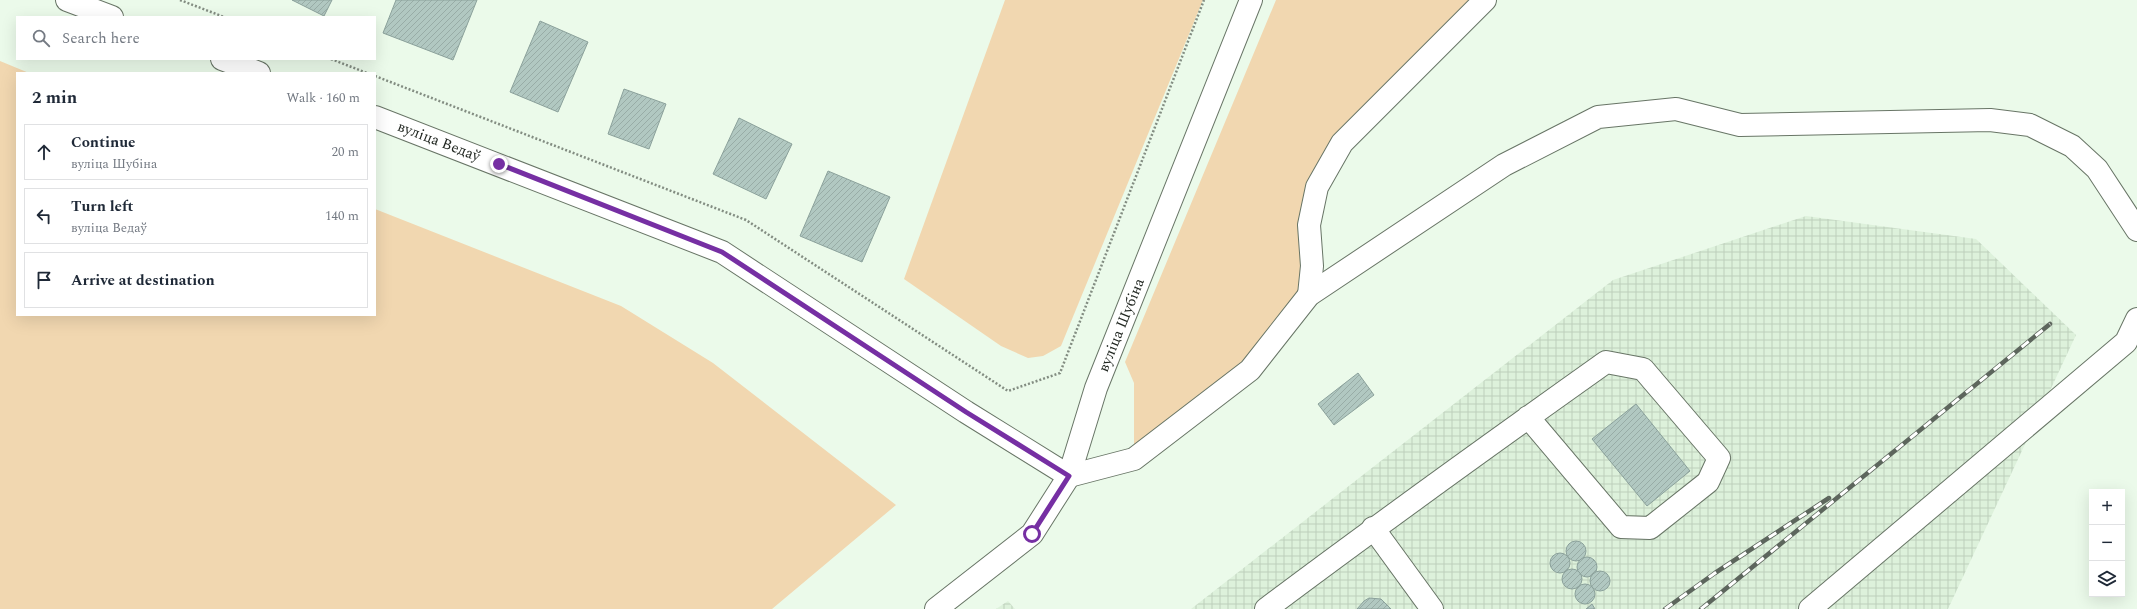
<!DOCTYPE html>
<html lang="en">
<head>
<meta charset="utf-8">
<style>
	:root { --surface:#fff; --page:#f6f6f7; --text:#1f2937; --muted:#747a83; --line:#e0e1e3 }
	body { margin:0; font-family:Spectral,serif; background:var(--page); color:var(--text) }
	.controls { position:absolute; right:12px; bottom:12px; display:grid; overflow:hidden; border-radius:0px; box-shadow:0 4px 16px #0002 }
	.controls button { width:36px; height:36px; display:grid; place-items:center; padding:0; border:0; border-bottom:1px solid var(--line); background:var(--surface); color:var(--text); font:20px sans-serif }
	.stop { position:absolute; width:12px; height:12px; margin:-9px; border:3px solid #762fa3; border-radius:50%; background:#fff }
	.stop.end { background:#762fa3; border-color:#fff; box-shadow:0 1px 4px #0008 }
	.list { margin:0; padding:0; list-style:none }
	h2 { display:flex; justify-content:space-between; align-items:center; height:52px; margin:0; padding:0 16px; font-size:17px }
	h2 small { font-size:13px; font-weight:400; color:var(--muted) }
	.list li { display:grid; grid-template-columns:26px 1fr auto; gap:12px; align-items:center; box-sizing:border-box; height:56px; margin:0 8px 8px; padding:0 8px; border:1px solid var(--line); border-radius:0px }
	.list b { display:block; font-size:15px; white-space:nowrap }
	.list p { margin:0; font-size:13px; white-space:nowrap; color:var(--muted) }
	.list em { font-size:13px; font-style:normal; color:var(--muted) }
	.icon { flex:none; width:22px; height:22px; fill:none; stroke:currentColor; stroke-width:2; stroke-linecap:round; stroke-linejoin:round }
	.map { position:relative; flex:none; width:2137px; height:609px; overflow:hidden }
	.search { position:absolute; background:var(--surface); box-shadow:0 4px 16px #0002; left:16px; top:16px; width:360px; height:44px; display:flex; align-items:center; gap:10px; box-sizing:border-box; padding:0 14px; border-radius:0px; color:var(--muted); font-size:15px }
	.panel { position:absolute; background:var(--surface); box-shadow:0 4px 16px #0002; left:16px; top:72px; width:360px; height:244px; border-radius:0px }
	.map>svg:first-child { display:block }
	.industrial { fill:url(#industrial-grid) }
	.grass { fill:#f1d7b0 }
	.building { fill:url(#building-hatch); stroke:#8ba19b }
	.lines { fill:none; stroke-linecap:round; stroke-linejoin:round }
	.minor-casing { stroke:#687566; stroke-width:24 }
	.path { stroke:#838d82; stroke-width:2.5; stroke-dasharray:2 2; stroke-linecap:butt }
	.minor { stroke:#fff; stroke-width:22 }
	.rail-casing { stroke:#5d665d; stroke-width:4.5 }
	.rail { stroke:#fff; stroke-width:3; stroke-dasharray:9; stroke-linecap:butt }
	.route { stroke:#762fa3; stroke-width:5 }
	.labels { text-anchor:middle; stroke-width:4; stroke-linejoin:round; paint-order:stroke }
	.street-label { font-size:15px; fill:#212721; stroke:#fff }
</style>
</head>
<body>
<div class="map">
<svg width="2137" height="609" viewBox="0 0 2137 609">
	<defs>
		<pattern id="industrial-grid" width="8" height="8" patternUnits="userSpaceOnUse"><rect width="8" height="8" fill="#ddf1db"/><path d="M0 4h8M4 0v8" fill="none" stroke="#bdcfbc"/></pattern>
		<pattern id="building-hatch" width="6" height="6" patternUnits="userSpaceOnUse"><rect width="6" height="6" fill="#b1c8c1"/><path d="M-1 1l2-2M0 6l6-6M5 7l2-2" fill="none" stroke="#98aca6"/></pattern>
	</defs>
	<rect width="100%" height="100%" fill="#ebfaea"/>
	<g class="industrial">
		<polygon points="1806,216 1976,239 2076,335 1948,609 1191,609 1613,280"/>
		<polygon points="1008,601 1015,609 996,609"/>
	</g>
	<g class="grass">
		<polygon points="1005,0 1203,0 1061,346 1043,356 1028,358 1001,346 904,279"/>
		<polygon points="1276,0 1485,0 1317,187 1309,295 1250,370 1134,459 1134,383 1125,362"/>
		<polygon points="0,61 29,73 17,73 17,315 375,315 375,209 621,306 713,363 896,505 772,609 0,609"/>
	</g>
	<g class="building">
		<polygon points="292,0 332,0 324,16"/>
		<polygon points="396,0 477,0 453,60 383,33"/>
		<polygon points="540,21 588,42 558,112 510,92"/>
		<polygon points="624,89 666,104 649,149 608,134"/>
		<polygon points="739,118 792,144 766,199 713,174"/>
		<polygon points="828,171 890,197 862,262 800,236"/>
		<polygon points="1358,373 1374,395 1334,425 1318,404"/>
		<polygon points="1636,404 1690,471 1647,506 1592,439"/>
		<circle cx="1576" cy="551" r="10"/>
		<circle cx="1560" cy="563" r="10"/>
		<circle cx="1587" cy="567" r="10"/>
		<circle cx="1572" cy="579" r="10"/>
		<circle cx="1600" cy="581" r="10"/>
		<circle cx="1585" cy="594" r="10"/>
		<polygon points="1369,598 1381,599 1391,609 1357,609 1364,601"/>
		<polygon points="1592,604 1595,609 1586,609"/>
	</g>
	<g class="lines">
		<g class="minor-casing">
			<g id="minor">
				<polyline points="67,0 112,17"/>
				<polyline points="222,59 259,73"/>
				<polyline points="375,117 722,252 966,412 1069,476"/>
				<polyline points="1309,295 1312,266 1309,225 1317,187 1342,143 1485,0"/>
				<polyline points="1069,476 1134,459 1250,370 1309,295 1504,165 1598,117 1676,109 1740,125 1990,120 2030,125 2072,146 2097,169 2137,230"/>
				<polyline points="1373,528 1432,609"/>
				<polyline points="936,609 1032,534 1069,476 1096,388 1251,0"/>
				<path d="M1266 609C1378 525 1492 443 1606 362L1643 369 1719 458 1708 482 1650 528 1621 527 1528 417"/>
				<polyline points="1810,609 2126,342 2137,319"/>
			</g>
		</g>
		<g class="path">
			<polyline points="180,0 224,17"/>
			<polyline points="331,59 367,73"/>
			<polyline points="375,76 746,220 1008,391 1060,373 1204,0"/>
		</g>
		<use href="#minor" class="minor"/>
		<g class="rail-casing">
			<g id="rail">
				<polyline points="1665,609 1715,573 1829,498"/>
				<polyline points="1701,609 2050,324"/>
			</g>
		</g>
		<use href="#rail" class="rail"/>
	</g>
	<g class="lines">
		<polyline class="route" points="499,164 722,252 966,412 1069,476 1032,534"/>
	</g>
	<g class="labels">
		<g class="street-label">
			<text transform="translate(439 141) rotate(21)" y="5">вуліца Ведаў</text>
			<text transform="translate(1121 325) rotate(-68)" y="5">вуліца Шубіна</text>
		</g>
	</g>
</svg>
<div class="controls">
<button>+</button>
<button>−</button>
<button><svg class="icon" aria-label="layers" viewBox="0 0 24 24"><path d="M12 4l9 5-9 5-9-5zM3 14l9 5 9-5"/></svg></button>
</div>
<div class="stop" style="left:1032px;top:534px"></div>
<div class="stop end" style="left:499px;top:164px"></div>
<div class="search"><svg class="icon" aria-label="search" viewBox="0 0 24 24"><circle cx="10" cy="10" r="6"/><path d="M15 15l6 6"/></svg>Search here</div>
<section class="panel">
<h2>2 min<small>Walk · 160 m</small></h2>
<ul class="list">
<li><svg class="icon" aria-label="ahead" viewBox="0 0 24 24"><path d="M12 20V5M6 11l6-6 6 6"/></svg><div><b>Continue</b><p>вуліца Шубіна</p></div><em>20 m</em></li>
<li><svg class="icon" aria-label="left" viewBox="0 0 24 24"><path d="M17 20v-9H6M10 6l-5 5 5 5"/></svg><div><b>Turn left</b><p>вуліца Ведаў</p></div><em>140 m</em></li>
<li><svg class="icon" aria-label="arrive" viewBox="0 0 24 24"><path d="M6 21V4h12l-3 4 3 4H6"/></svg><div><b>Arrive at destination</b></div></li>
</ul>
</section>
</div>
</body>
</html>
